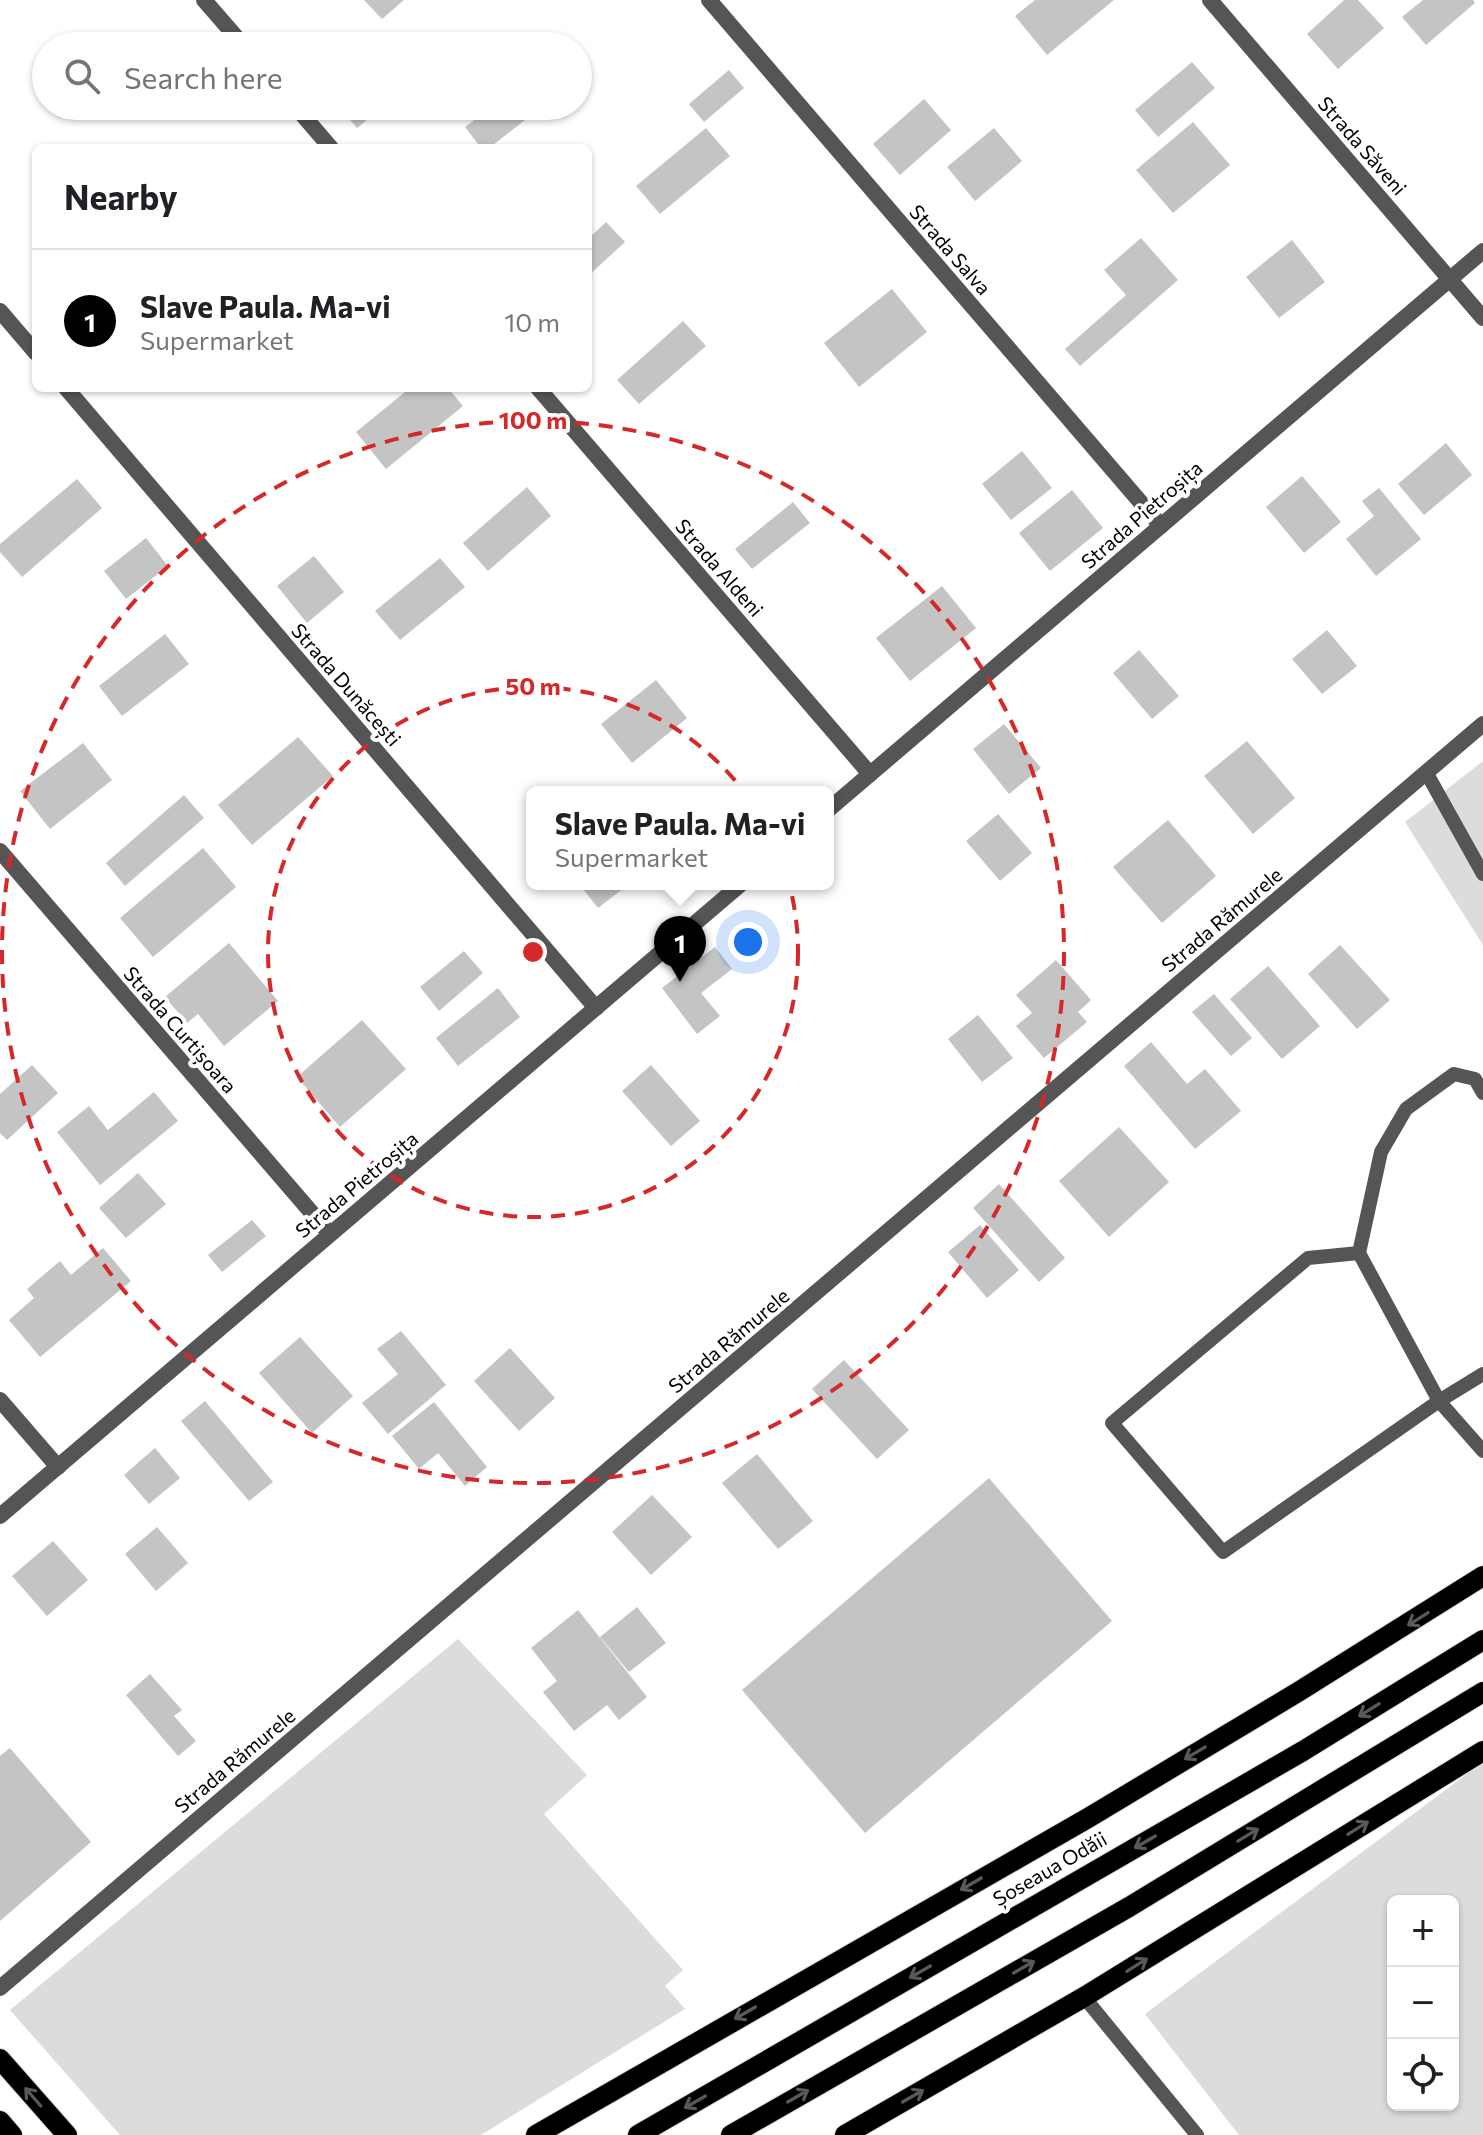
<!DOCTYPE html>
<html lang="en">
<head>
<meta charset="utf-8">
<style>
	:root { --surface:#fff; --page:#f2f2f2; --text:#202124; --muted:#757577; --line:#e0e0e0; --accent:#000 }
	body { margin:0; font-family:Commissioner,sans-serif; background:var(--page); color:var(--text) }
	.controls { position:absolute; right:24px; bottom:24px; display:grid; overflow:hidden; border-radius:12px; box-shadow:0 2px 6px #0004 }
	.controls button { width:72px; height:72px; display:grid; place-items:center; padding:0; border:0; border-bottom:2px solid var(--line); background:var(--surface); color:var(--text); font:40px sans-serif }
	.you { position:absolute; left:748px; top:942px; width:28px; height:28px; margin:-20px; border:6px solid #fff; border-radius:50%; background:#1a73e8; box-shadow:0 0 0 12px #1a73e833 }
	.badge { display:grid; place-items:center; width:52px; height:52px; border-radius:50%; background:var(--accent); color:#fff; font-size:26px; font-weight:700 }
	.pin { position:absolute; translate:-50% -66px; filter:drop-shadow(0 2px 4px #0008) }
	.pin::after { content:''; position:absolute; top:42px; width:28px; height:24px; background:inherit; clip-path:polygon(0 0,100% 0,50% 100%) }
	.popup { position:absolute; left:526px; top:786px; width:308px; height:104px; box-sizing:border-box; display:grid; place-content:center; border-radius:12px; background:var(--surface); filter:drop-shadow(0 2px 6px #0005); font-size:26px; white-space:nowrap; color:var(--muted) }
	.popup b { font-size:30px; color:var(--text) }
	.popup::after { content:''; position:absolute; left:50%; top:100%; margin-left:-16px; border:16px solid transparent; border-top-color:var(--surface) }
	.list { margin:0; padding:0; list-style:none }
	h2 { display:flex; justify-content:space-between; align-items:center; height:104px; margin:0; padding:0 32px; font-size:34px }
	h2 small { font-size:26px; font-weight:400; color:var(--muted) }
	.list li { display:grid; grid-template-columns:52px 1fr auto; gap:24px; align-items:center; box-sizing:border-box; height:144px; padding:0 32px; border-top:2px solid var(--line) }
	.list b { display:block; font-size:30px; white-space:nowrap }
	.list p { margin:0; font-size:26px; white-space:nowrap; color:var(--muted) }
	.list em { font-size:26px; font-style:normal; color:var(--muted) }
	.icon { flex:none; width:44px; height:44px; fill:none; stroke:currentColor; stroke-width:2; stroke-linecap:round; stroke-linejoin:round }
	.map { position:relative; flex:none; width:1483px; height:2135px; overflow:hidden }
	.search { position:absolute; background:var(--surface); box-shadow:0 2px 6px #0004; left:32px; top:32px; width:560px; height:88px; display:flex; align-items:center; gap:20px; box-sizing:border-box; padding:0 28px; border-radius:44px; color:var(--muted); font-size:30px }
	.panel { position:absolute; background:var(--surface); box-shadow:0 2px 6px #0004; left:32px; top:144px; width:560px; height:248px; border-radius:12px }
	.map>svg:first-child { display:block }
	.green { fill:#dcdcdc; fill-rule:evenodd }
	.building { fill:#c4c4c4 }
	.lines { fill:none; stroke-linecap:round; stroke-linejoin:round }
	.primary-casing { stroke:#dbdbdb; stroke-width:22 }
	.service { stroke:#555; stroke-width:14 }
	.minor { stroke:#555; stroke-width:16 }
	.primary { stroke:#000; stroke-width:20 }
	.oneway { stroke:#595959 }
	.ring { fill:none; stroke:#d62828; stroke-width:4; stroke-dasharray:14 10 }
	.labels { text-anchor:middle; stroke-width:8; stroke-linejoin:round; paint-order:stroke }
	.street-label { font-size:20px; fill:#000; stroke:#fff }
	.centre { fill:#d62828; stroke:#fff; stroke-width:4 }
	.ring-label { font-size:24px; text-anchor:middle; font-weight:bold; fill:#d62828; stroke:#fff; stroke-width:8; stroke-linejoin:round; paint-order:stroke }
</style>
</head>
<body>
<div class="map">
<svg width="1483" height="2135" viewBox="0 0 1483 2135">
	<rect width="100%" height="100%" fill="#fff"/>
	<g class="green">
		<polygon points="1483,761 1483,945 1405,822"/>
		<polygon points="458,1639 587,1775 544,1814 683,1970 665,1986 685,2009 481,2135 120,2135 10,2010"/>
		<path d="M1483 1762V2135H1239L1145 2014ZM1393 1901H1453V2105H1393Z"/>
	</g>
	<g class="building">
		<polygon points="364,0 404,0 382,19"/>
		<polygon points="1035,0 1114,0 1047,55 1015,16"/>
		<polygon points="1344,0 1358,0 1384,28 1338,69 1307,34"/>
		<polygon points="1423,0 1473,0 1475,3 1426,45 1402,17"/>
		<polygon points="1192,62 1215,88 1158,137 1135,110"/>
		<polygon points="729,70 744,88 704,122 689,104"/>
		<polygon points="924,99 951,130 900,175 873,144"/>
		<polygon points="338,106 384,106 357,128"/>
		<polygon points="493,106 543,106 489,148 481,148 465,127"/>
		<polygon points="1193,122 1230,165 1173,213 1136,170"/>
		<polygon points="706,128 730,156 660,214 636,186"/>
		<polygon points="994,128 1022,161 975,201 947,167"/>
		<polygon points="606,222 625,242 588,276 588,239"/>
		<polygon points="1141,238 1178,280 1080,366 1065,349 1126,295 1104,270"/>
		<polygon points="1292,240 1325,282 1279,318 1246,277"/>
		<polygon points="892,289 927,332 859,387 824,343"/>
		<polygon points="683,321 706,346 639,404 617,380"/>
		<polygon points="410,388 448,388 463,406 386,469 356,432"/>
		<polygon points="1446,443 1472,475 1424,515 1398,484"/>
		<polygon points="1022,451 1052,488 1011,520 982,484"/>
		<polygon points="1302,476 1341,522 1304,553 1266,507"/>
		<polygon points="77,479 102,508 22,577 0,552 0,544"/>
		<polygon points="527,487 551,516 488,571 463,543"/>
		<polygon points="1379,488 1421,539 1376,576 1346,539 1374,516 1362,501"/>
		<polygon points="1072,490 1103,528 1050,571 1019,533"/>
		<polygon points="793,502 810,523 752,569 735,549"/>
		<polygon points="146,538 168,566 126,599 104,571"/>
		<polygon points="314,556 344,592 307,623 277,586"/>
		<polygon points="440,558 465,587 400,640 375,611"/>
		<polygon points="942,586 976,628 910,681 876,638"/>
		<polygon points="1327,630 1357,666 1322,694 1292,659"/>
		<polygon points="165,634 189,664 122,716 99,686"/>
		<polygon points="1139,650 1179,696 1152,719 1113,673"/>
		<polygon points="656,680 687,718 632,763 601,724"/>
		<polygon points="1004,724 1041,768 1009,794 973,749"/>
		<polygon points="298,737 333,776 252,845 218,805"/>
		<polygon points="1247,741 1295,798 1253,834 1204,776"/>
		<polygon points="83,743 112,780 50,829 20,791"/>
		<polygon points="184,795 204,818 125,886 106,863"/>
		<polygon points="998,814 1032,853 1000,881 966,841"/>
		<polygon points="1168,820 1216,876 1162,923 1113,867"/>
		<polygon points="203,848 236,887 153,957 120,918"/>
		<polygon points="579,884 629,884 598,908"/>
		<polygon points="229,943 278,1001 224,1046 198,1014 187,1023 165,997"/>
		<polygon points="1340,945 1390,1000 1357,1029 1308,974"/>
		<polygon points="715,947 732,969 701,993 720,1016 697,1034 662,988"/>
		<polygon points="464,951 483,973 439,1011 420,987"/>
		<polygon points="1056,960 1091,1000 1078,1012 1087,1022 1044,1058 1016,1026 1032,1013 1016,995"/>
		<polygon points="1268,966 1320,1026 1282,1059 1230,999"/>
		<polygon points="498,988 520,1017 458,1066 436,1038"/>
		<polygon points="1214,994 1252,1038 1231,1056 1192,1012"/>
		<polygon points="978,1015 1013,1058 982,1082 948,1039"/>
		<polygon points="362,1020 406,1069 340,1127 297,1077"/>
		<polygon points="1151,1042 1187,1084 1205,1069 1241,1111 1195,1149 1124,1066"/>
		<polygon points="32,1065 58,1093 7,1140 0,1133 0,1094"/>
		<polygon points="651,1065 700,1121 671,1146 622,1091"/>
		<polygon points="154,1092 178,1121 100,1185 57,1132 89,1106 108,1130"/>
		<polygon points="1119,1127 1169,1182 1109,1237 1059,1181"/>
		<polygon points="138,1173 166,1204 126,1238 99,1208"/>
		<polygon points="999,1184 1065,1258 1039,1282 973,1208"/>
		<polygon points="252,1220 266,1236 222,1272 208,1255"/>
		<polygon points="980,1225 1019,1270 987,1298 948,1252"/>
		<polygon points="103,1248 131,1281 40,1357 9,1320 34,1298 27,1289 60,1261 71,1275"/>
		<polygon points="401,1331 446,1385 388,1434 362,1403 398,1374 377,1349"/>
		<polygon points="300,1337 353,1396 312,1433 259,1373"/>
		<polygon points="510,1348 555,1398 519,1431 474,1381"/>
		<polygon points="844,1360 909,1430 877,1459 812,1389"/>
		<polygon points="205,1401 273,1482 249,1501 181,1421"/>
		<polygon points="434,1402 487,1467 465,1486 438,1453 419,1469 392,1436"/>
		<polygon points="155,1448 180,1478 149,1504 124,1475"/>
		<polygon points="757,1454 813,1521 778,1549 722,1483"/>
		<polygon points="989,1478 1112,1621 865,1833 742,1690"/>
		<polygon points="652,1495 692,1537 651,1575 612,1532"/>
		<polygon points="157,1527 188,1563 156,1591 125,1554"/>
		<polygon points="53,1541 88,1580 47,1616 12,1576"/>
		<polygon points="637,1607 666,1643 629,1672 600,1637"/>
		<polygon points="578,1610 647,1697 619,1720 607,1705 574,1731 543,1692 557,1681 531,1648"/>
		<polygon points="150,1674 182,1710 174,1716 196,1741 178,1756 126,1695"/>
		<polygon points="10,1748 91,1842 0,1921 0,1756"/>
	</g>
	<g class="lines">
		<g class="primary-casing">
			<g id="primary">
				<polyline points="0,2059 67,2135"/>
				<polyline points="0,2121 12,2135"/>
				<polyline points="536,2135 1088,1818 1298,1692 1483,1576"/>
				<polyline points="638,2135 1303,1751 1483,1640"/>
				<polyline points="731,2135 1129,1907 1483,1692"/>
				<polyline points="845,2135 1084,1997 1483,1751"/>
			</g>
		</g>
		<g class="service">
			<polyline points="1426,772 1483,874"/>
			<polyline points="1483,1093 1475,1079 1454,1074 1406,1109 1381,1152 1359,1253 1439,1401 1483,1451"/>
			<polyline points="1359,1253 1308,1258 1112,1423 1223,1552 1439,1401 1483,1374"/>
			<polyline points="1084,1997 1197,2135"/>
		</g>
		<g class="minor">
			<polyline points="204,0 244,46"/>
			<polyline points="709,0 1161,526"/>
			<polyline points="1210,0 1483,318"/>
			<polyline points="295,106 331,148"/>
			<polyline points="0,311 36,353"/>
			<polyline points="66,388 596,1008"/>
			<polyline points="538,388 870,774"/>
			<polyline points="828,810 1483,251"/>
			<polyline points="0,851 330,1234"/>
			<polyline points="0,1400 58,1467"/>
			<polyline points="0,1516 741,884"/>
			<polyline points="0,1988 1483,724"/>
		</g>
		<use href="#primary" class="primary"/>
	</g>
	<defs><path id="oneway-shaft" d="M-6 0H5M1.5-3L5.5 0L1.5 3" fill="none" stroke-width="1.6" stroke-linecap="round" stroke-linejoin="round" transform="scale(2)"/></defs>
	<g class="oneway">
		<use href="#oneway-shaft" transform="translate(1418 1619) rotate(148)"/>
		<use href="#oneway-shaft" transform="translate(1369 1710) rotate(148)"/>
		<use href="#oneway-shaft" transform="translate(1195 1753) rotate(149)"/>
		<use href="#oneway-shaft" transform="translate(1358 1828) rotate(-32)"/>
		<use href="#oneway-shaft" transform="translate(1248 1835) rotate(-31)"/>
		<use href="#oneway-shaft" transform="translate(1145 1842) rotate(150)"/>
		<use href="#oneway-shaft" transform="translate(971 1884) rotate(150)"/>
		<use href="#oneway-shaft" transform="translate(1137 1965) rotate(-32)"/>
		<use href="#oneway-shaft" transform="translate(1024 1967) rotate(-30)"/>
		<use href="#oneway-shaft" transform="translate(920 1972) rotate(150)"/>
		<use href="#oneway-shaft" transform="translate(745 2013) rotate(150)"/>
		<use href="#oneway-shaft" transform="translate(798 2096) rotate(-30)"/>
		<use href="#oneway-shaft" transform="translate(913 2096) rotate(-30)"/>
		<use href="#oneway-shaft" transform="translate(33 2097) rotate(-131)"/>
		<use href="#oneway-shaft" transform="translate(695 2102) rotate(150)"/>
	</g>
	<g class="ring">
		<circle cx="533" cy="952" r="265"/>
		<circle cx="533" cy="952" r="531"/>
	</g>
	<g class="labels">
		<g class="street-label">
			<text transform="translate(1362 146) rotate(49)" y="7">Strada Săveni</text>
			<text transform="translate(950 250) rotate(49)" y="7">Strada Salva</text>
			<text transform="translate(1142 515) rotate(-41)" y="7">Strada Pietroșița</text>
			<text transform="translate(719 568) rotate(49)" y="7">Strada Aldeni</text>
			<text transform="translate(346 685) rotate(49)" y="7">Strada Dunăcești</text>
			<text transform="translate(1222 920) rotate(-40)" y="7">Strada Rămurele</text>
			<text transform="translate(180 1030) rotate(49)" y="7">Strada Curtișoara</text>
			<text transform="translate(357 1185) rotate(-40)" y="7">Strada Pietroșița</text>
			<text transform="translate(729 1341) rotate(-40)" y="7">Strada Rămurele</text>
			<text transform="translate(235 1761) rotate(-40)" y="7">Strada Rămurele</text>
			<text transform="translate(1050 1869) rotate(-30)" y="7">Șoseaua Odăii</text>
		</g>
	</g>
	<circle cx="533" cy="952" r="12" class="centre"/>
	<g class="ring-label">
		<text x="533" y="429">100 m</text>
		<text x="533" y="695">50 m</text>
	</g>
</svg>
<div class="controls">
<button>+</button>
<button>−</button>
<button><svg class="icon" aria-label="locate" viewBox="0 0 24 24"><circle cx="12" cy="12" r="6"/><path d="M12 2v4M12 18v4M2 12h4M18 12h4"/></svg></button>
</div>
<div class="you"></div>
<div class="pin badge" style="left:680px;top:982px">1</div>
<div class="popup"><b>Slave Paula. Ma-vi</b>Supermarket</div>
<div class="search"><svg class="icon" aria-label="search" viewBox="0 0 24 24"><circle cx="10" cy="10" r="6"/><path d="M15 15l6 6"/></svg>Search here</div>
<section class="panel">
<h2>Nearby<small></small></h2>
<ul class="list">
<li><span class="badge">1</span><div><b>Slave Paula. Ma-vi</b><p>Supermarket</p></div><em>10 m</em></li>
</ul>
</section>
</div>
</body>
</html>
